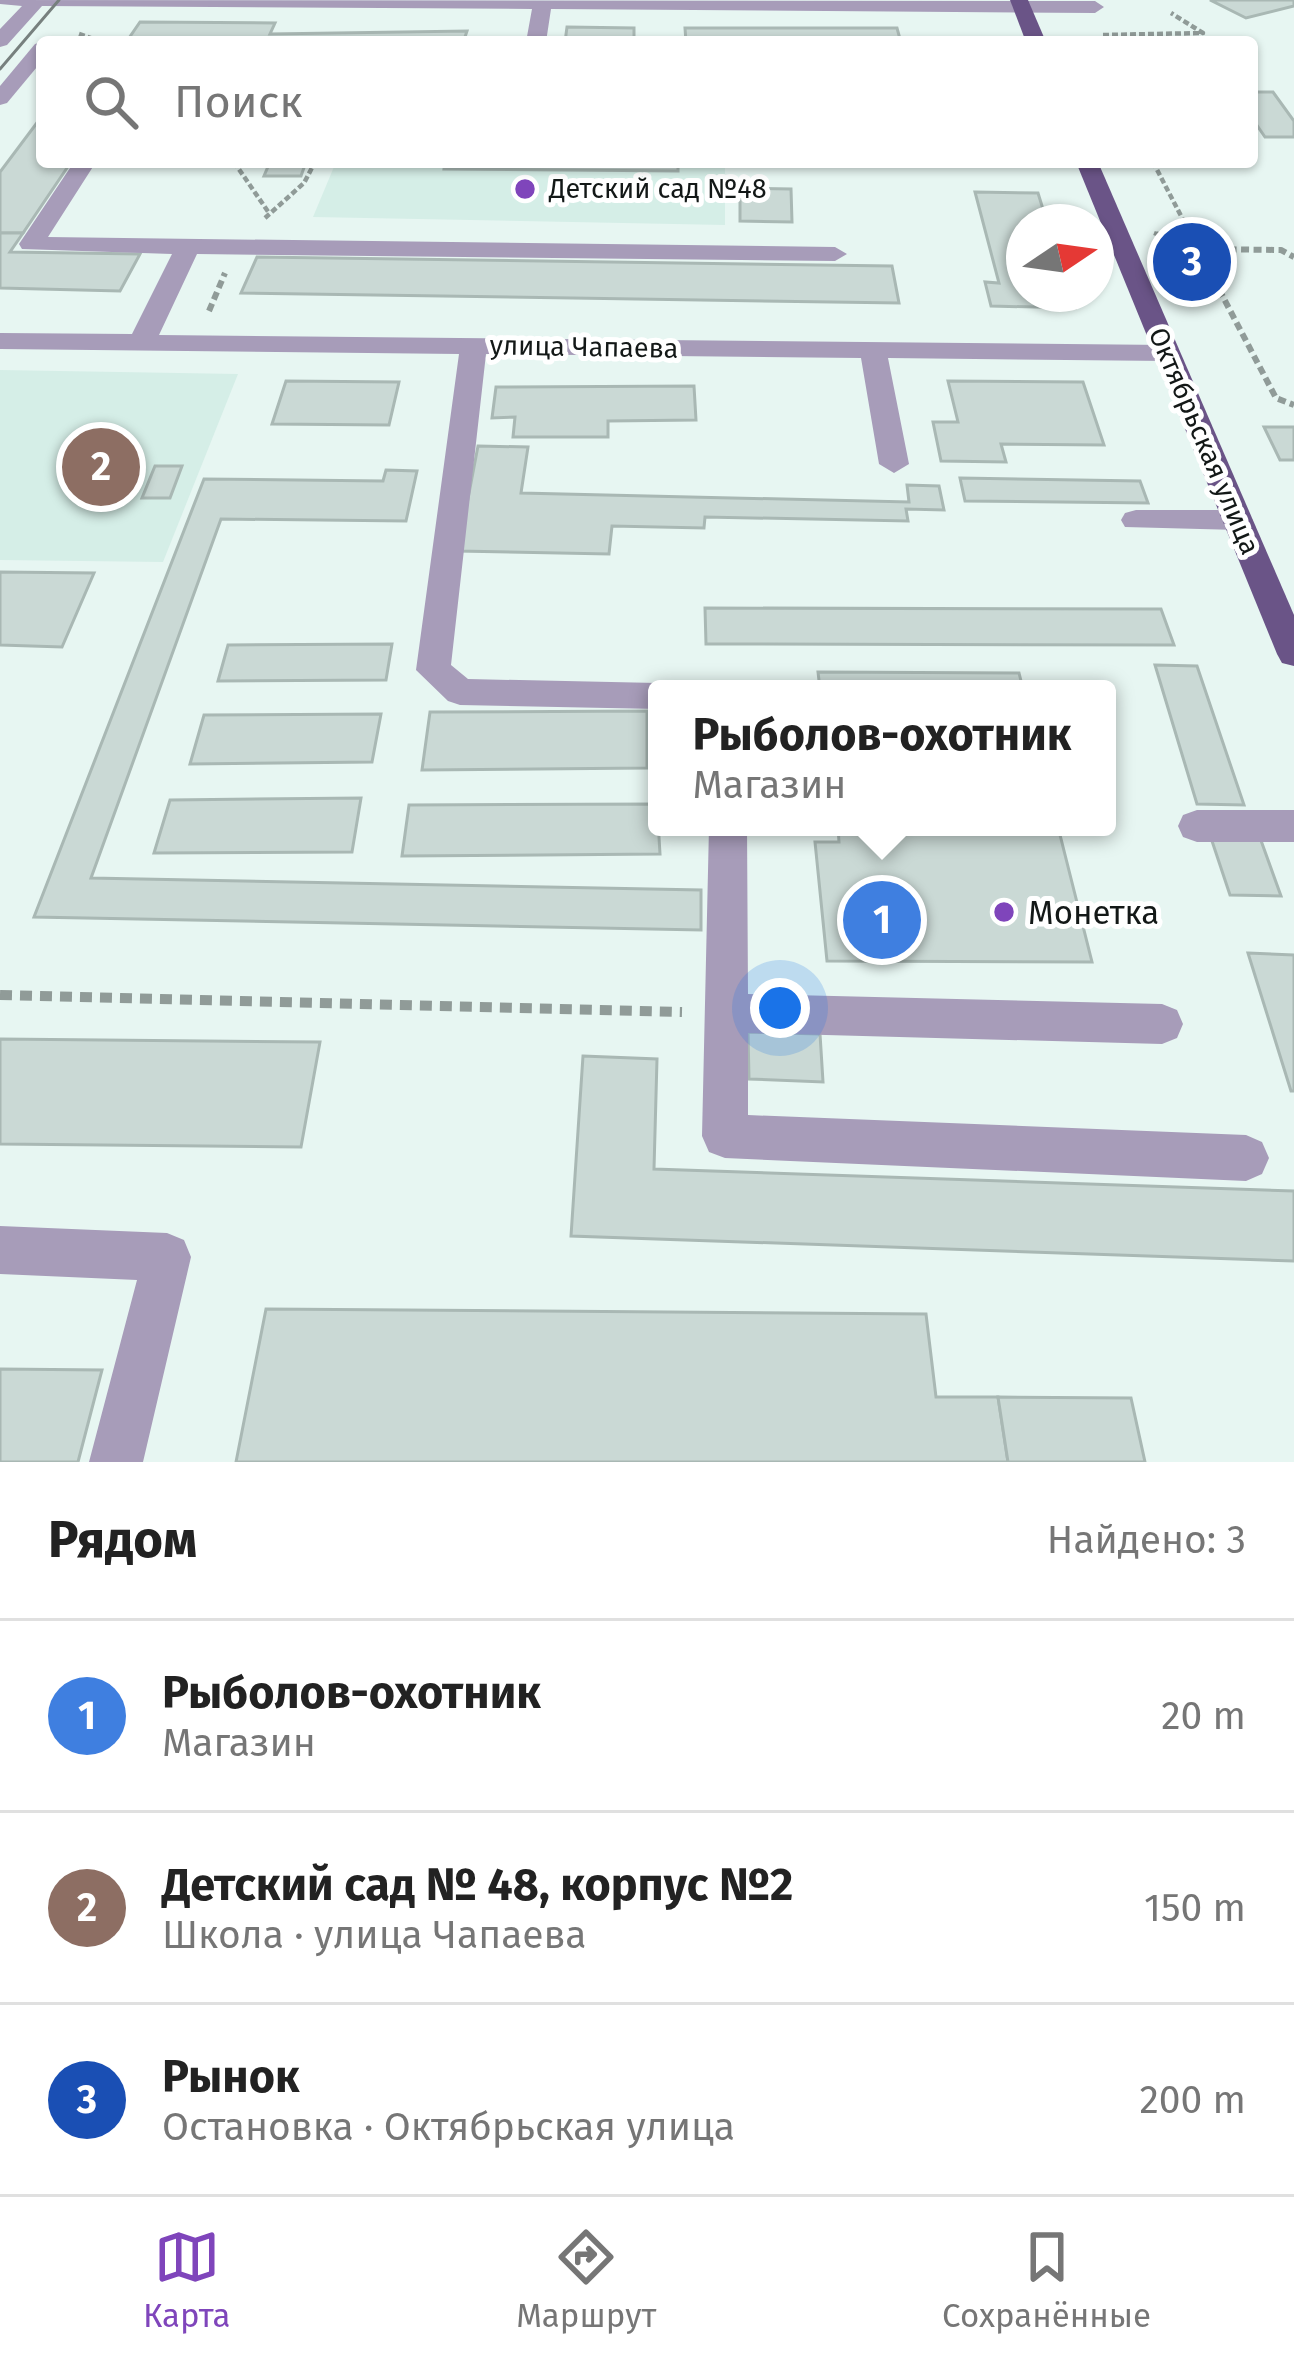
<!DOCTYPE html>
<html lang="ru">
<head>
<meta charset="utf-8">
<style>
	:root { --surface:#fff; --page:#f2f2f2; --text:#222; --muted:#767676; --line:#e0e0e0; --accent:#7f45bb }
	body { margin:0; font-family:"Fira Sans",sans-serif; background:var(--page); color:var(--text) }
	.compass { position:absolute; left:1006px; top:204px; width:108px; height:108px; border-radius:50%; background:var(--surface); box-shadow:0 3px 9px #0004; rotate:77deg }
	.you { position:absolute; left:780px; top:1008px; width:42px; height:42px; margin:-30px; border:9px solid #fff; border-radius:50%; background:#1a73e8; box-shadow:0 0 0 18px #1a73e833 }
	.badge { display:grid; place-items:center; width:78px; height:78px; border-radius:50%; background:var(--accent); color:#fff; font-size:39px; font-weight:700 }
	.pin { position:absolute; translate:-50% -50%; border:6px solid #fff; box-shadow:0 3px 12px #0006 }
	.popup { position:absolute; left:648px; top:680px; width:468px; height:156px; box-sizing:border-box; display:grid; place-content:center; border-radius:12px; background:var(--surface); filter:drop-shadow(0 3px 9px #0005); font-size:39px; white-space:nowrap; color:var(--muted) }
	.popup b { font-size:45px; color:var(--text) }
	.popup::after { content:''; position:absolute; left:50%; top:100%; margin-left:-24px; border:24px solid transparent; border-top-color:var(--surface) }
	.list { margin:0; padding:0; list-style:none }
	h2 { display:flex; justify-content:space-between; align-items:center; height:156px; margin:0; padding:0 48px; font-size:51px }
	h2 small { font-size:39px; font-weight:400; color:var(--muted) }
	.list li { display:grid; grid-template-columns:78px 1fr auto; gap:36px; align-items:center; box-sizing:border-box; height:192px; padding:0 48px; border-top:3px solid var(--line) }
	.list b { display:block; font-size:45px; white-space:nowrap }
	.list p { margin:0; font-size:39px; white-space:nowrap; color:var(--muted) }
	.list em { font-size:39px; font-style:normal; color:var(--muted) }
	.icon { flex:none; width:66px; height:66px; fill:none; stroke:currentColor; stroke-width:2; stroke-linecap:round; stroke-linejoin:round }
	.map { position:relative; flex:none; width:1294px; height:1462px; overflow:hidden }
	.search { position:absolute; background:var(--surface); box-shadow:0 3px 9px #0004; left:36px; right:36px; top:36px; height:132px; display:flex; align-items:center; gap:30px; box-sizing:border-box; padding:0 42px; border-radius:12px; color:var(--muted); font-size:45px }
	.sheet { height:732px; background:var(--surface) }
	nav { display:flex; justify-content:space-around; align-items:center; box-sizing:border-box; height:168px; border-top:3px solid var(--line); background:var(--surface); font-size:33px; color:var(--muted) }
	nav a { display:grid; justify-items:center; gap:6px }
	nav .on { color:var(--accent) }
	.map>svg:first-child { display:block }
	.built { fill:#d5eee7 }
	.building { fill:#cad9d5; stroke:#a9b8b4; stroke-width:3 }
	.lines { fill:none; stroke-linecap:round; stroke-linejoin:round }
	.path-far2 { stroke:#909b98; stroke-width:4.5; stroke-dasharray:6 3; stroke-linecap:butt }
	.path-far1 { stroke:#909b98; stroke-width:6; stroke-dasharray:8 4.5; stroke-linecap:butt }
	.path { stroke:#909b98; stroke-width:10; stroke-dasharray:12 8; stroke-linecap:butt }
	.minor { fill:#a79cb9; fill-rule:evenodd }
	.major { fill:#6a5487; fill-rule:evenodd }
	.tram { stroke:#77807e; stroke-width:3 }
	.poi-dot { fill:#7f45bb; stroke:#fff; stroke-width:4.5 }
	.labels { text-anchor:middle; stroke-width:10; stroke-linejoin:round; paint-order:stroke }
	.far-poi-label { font-size:27px; fill:#131817; stroke:#fff; text-anchor:start }
	.far-street-label { font-size:27px; fill:#131817; stroke:#fff }
	.poi-label { font-size:33px; fill:#131817; stroke:#fff; text-anchor:start }
</style>
</head>
<body>
<div class="map">
<svg width="1294" height="1462" viewBox="0 0 1294 1462">
	<rect width="100%" height="100%" fill="#e7f6f2"/>
	<g class="built">
		<polygon points="336,162 725,162 725,225 313,217"/>
		<polygon points="0,370 238,374 163,562 0,560"/>
	</g>
	<g class="building">
		<polygon points="1210,0 1294,0 1294,6 1246,18"/>
		<polygon points="140,22 275,23 270,34 467,31 464,40 469,40 127,41"/>
		<polygon points="567,27 634,28 634,42 565,42"/>
		<polygon points="685,28 897,28 900,39 977,42 686,42"/>
		<polygon points="1252,92 1273,92 1294,121 1294,137 1265,137 1252,118"/>
		<polygon points="42,116 42,162 71,162 23,233 0,233 0,172"/>
		<polygon points="270,162 306,162 301,176 264,176"/>
		<polygon points="445,162 678,162 678,171 444,169"/>
		<polygon points="740,188 791,189 792,222 740,221"/>
		<polygon points="975,192 1038,193 1047,222 1024,222 1024,294 1071,294 1075,308 991,306 985,282 999,283"/>
		<polygon points="0,233 23,233 10,252 140,254 120,291 0,288"/>
		<polygon points="257,257 892,266 899,303 241,293"/>
		<polygon points="286,381 399,382 389,425 272,424"/>
		<polygon points="948,381 1083,382 1104,445 1001,444 1006,462 941,461 933,422 958,422"/>
		<polygon points="694,386 696,420 608,421 608,437 513,437 515,417 492,418 496,387"/>
		<polygon points="1264,427 1294,427 1294,460 1280,460"/>
		<polygon points="478,446 528,447 521,493 909,502 907,485 939,486 944,510 906,509 908,521 705,517 704,528 612,526 609,554 458,551"/>
		<polygon points="155,466 182,466 170,498 142,498"/>
		<polygon points="386,470 417,471 406,521 221,519 91,878 701,890 701,930 34,917 204,479 383,481"/>
		<polygon points="960,478 1140,481 1148,503 965,501"/>
		<polygon points="0,572 94,573 62,647 0,645"/>
		<polygon points="705,608 1161,609 1174,645 706,644"/>
		<polygon points="392,644 386,680 218,681 228,645"/>
		<polygon points="1155,665 1197,666 1244,805 1197,804"/>
		<polygon points="818,672 1019,673 1023,689 820,689"/>
		<polygon points="647,711 647,768 422,770 430,712"/>
		<polygon points="381,714 372,762 190,764 204,715"/>
		<polygon points="361,798 352,852 154,853 170,800"/>
		<polygon points="657,804 660,854 402,856 409,805"/>
		<polygon points="838,827 1058,827 1092,962 827,961 815,842 839,842"/>
		<polygon points="1210,835 1259,835 1281,896 1230,895"/>
		<polygon points="1248,953 1294,955 1294,1091 1291,1091"/>
		<polygon points="748,1032 820,1034 823,1082 749,1079"/>
		<polygon points="0,1039 320,1042 301,1147 0,1144"/>
		<polygon points="583,1056 657,1059 654,1169 1294,1191 1294,1261 571,1236"/>
		<polygon points="266,1309 926,1314 936,1397 998,1397 1008,1462 236,1462"/>
		<polygon points="0,1369 102,1370 78,1462 0,1462"/>
		<polygon points="998,1397 1131,1398 1145,1462 1008,1462"/>
	</g>
	<g class="lines">
		<g class="path-far2">
			<polyline points="79,34 102,42"/>
			<polyline points="1103,35 1203,33 1171,13"/>
			<polyline points="234,162 269,213"/>
			<polyline points="1153,162 1192,237"/>
			<polyline points="265,218 304,183 315,162"/>
			<polyline points="1154,233 1165,237"/>
		</g>
		<g class="path-far1">
			<polyline points="1156,234 1201,249 1281,250 1294,257"/>
			<polyline points="1190,234 1276,398 1294,405"/>
			<polyline points="209,311 225,273"/>
		</g>
		<polyline class="path" points="0,995 682,1012"/>
		<g class="minor">
			<polygon points="0,0 1095,1 1104,7 1095,13 551,9 546,42 526,42 532,9 42,6 7,45 0,47 0,29 22,6 0,4"/>
			<polygon points="42,42 42,61 7,103 0,105 0,86 35,44"/>
			<polygon points="74,162 96,162 48,237 835,247 847,254 835,261 197,254 159,335 1167,345 1180,353 1167,361 888,358 909,464 894,473 879,464 861,358 486,354 451,665 468,679 657,683 671,689 657,689 657,709 460,705 448,701 416,670 459,354 0,349 0,333 132,334 172,254 22,249 19,244"/>
			<polygon points="1136,510 1238,510 1253,520 1238,530 1125,527 1121,520 1125,513"/>
			<polygon points="1197,810 1294,810 1294,842 1197,842 1183,837 1178,826 1183,815"/>
			<polygon points="709,827 747,827 748,994 1162,1004 1177,1010 1183,1024 1177,1038 1162,1044 748,1033 748,1115 1246,1135 1262,1142 1269,1158 1262,1174 1246,1181 725,1158 709,1152 702,1136"/>
			<polygon points="0,1226 167,1233 184,1240 191,1257 143,1462 89,1462 137,1280 0,1274"/>
		</g>
		<g class="major">
			<polygon points="1010,0 1028,0 1046,42 1026,42"/>
			<polygon points="1076,162 1098,162 1294,615 1294,666 1282,663 1277,654"/>
		</g>
		<polyline class="tram" points="0,69 59,0"/>
	</g>
	<g class="poi-dot">
		<circle cx="525" cy="189" r="12"/>
		<circle cx="1004" cy="912" r="12"/>
	</g>
	<g class="labels">
		<g class="far-poi-label">
			<text x="549" y="198">Детский сад №48</text>
		</g>
		<g class="far-street-label">
			<text transform="translate(584 347) rotate(1)" y="9">улица Чапаева</text>
			<text transform="translate(1204 441) rotate(67)" y="9">Октябрьская улица</text>
		</g>
		<g class="poi-label">
			<text x="1028" y="924">Монетка</text>
		</g>
	</g>
</svg>
<svg class="compass" viewBox="-18 -18 36 36"><path d="M0-13l5 13h-10z" fill="#e53935"/><path d="M0 13l5-13h-10z" fill="#767676"/></svg>
<div class="you"></div>
<div class="pin badge" style="left:882px;top:920px;background:#3f7fe0">1</div>
<div class="popup"><b>Рыболов-охотник</b>Магазин</div>
<div class="pin badge" style="left:101px;top:467px;background:#8d6e63">2</div>
<div class="pin badge" style="left:1192px;top:262px;background:#1a4fb4">3</div>
<div class="search"><svg class="icon" aria-label="search" viewBox="0 0 24 24"><circle cx="10" cy="10" r="6"/><path d="M15 15l6 6"/></svg>Поиск</div>
</div>
<section class="sheet">
<h2>Рядом<small>Найдено: 3</small></h2>
<ul class="list">
<li><span class="badge" style="background:#3f7fe0">1</span><div><b>Рыболов-охотник</b><p>Магазин</p></div><em>20 m</em></li>
<li><span class="badge" style="background:#8d6e63">2</span><div><b>Детский сад № 48, корпус №2</b><p>Школа · улица Чапаева</p></div><em>150 m</em></li>
<li><span class="badge" style="background:#1a4fb4">3</span><div><b>Рынок</b><p>Остановка · Октябрьская улица</p></div><em>200 m</em></li>
</ul>
</section>
<nav>
<a class="on"><svg class="icon" aria-label="map" viewBox="0 0 24 24"><path d="M3 6l6-2 6 2 6-2v14l-6 2-6-2-6 2zM9 4v14M15 6v14"/></svg>Карта</a>
<a><svg class="icon" aria-label="directions" viewBox="0 0 24 24"><path d="M12 3l9 9-9 9-9-9zM9 14v-3h6M13 9l2 2-2 2"/></svg>Маршрут</a>
<a><svg class="icon" aria-label="saved" viewBox="0 0 24 24"><path d="M7 4h10v16l-5-4-5 4z"/></svg>Сохранённые</a>
</nav>
</body>
</html>
